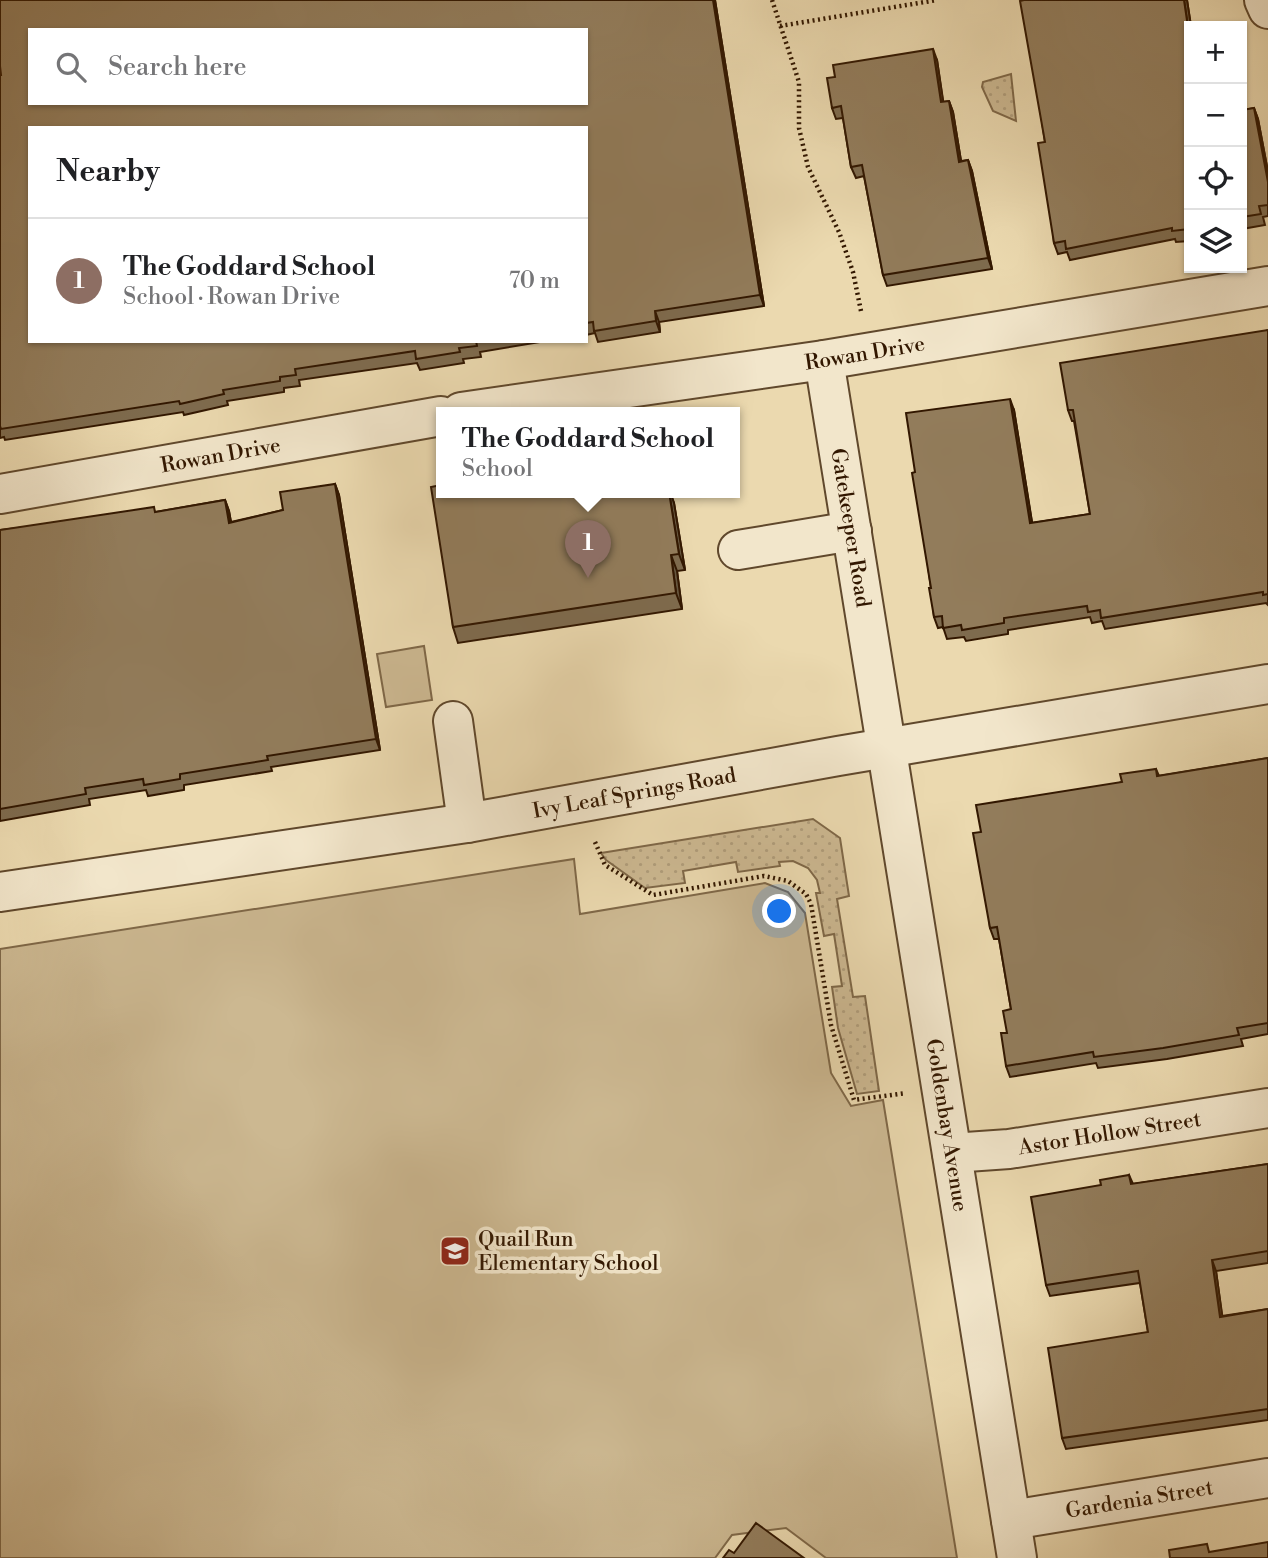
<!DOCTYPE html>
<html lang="en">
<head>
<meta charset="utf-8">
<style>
	:root { --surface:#fff; --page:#f2f2f2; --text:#202124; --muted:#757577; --line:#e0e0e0; --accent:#d93025 }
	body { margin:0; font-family:"Libre Bodoni",serif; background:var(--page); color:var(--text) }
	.controls { position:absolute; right:21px; top:21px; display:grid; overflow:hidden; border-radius:0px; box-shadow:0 2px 5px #0004 }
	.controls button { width:63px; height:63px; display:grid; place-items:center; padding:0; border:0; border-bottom:2px solid var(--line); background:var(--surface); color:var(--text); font:35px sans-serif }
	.you { position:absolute; left:780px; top:912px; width:24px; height:24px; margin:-18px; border:5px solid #fff; border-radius:50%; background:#1a73e8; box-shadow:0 0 0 10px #1a73e833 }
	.badge { display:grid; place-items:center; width:46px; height:46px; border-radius:50%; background:var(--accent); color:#fff; font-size:23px; font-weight:700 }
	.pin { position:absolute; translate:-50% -58px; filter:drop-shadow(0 2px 4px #0008) }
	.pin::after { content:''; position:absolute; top:37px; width:24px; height:21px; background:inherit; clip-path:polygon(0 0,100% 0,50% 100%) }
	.popup { position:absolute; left:436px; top:407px; width:304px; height:91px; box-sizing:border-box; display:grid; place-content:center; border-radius:0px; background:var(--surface); filter:drop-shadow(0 2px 5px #0005); font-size:23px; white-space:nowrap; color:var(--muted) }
	.popup b { font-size:26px; color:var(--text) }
	.popup::after { content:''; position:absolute; left:50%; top:100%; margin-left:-14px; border:14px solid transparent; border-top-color:var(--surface) }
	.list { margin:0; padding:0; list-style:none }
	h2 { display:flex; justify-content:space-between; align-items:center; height:91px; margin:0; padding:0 28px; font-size:30px }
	h2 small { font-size:23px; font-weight:400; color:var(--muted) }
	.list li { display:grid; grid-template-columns:46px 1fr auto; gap:21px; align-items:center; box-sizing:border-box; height:126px; padding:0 28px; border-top:2px solid var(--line) }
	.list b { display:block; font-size:26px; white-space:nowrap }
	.list p { margin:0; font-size:23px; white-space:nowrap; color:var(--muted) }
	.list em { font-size:23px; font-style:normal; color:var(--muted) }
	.icon { flex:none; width:38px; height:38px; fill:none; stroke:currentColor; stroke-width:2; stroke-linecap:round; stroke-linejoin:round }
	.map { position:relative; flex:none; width:1268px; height:1558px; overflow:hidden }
	.search { position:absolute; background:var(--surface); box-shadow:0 2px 5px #0004; left:28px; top:28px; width:560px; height:77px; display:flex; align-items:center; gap:18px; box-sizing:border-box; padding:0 24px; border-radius:0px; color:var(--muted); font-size:26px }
	.panel { position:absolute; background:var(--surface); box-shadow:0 2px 5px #0004; left:28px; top:126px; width:560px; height:217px; border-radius:0px }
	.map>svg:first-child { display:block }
	.grass { fill:url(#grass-dots); stroke:#7f6848; stroke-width:2 }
	.park { fill:#ccb891; stroke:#7f6848; stroke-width:2 }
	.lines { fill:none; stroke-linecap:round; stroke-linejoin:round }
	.minor-casing { stroke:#60482c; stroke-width:42 }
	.path { stroke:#321700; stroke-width:4.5; stroke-dasharray:2 3.5; stroke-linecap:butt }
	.minor { stroke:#f2e6cb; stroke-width:38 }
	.wall { fill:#7e6b4e; stroke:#321700; stroke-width:2 }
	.shaded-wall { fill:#665740; stroke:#321700; stroke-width:2 }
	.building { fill:#927c5b; stroke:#321700; stroke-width:2; fill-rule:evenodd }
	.labels { text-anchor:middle; stroke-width:7; stroke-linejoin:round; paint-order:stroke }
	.street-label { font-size:21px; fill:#321700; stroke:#f2e6cb }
	.poi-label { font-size:21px; fill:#321700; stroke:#f2e6cb; text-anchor:start }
</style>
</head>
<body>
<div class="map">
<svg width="1268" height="1558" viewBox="0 0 1268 1558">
	<defs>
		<pattern id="grass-dots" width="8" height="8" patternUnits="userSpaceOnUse" patternTransform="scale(1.75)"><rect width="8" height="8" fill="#ccb891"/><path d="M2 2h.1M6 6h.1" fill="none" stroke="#b09d7b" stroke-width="1.8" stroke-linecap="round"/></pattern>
	</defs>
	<rect width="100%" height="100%" fill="#ebd9af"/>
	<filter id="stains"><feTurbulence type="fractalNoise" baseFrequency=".00286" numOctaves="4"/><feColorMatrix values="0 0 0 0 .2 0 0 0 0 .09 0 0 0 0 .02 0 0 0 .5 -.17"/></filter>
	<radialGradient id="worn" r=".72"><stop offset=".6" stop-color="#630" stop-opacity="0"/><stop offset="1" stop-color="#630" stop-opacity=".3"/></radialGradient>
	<g class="grass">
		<polygon points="1011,74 1016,121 993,111 982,87 983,82"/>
		<polygon points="813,819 840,838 849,896 837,899 853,997 865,996 879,1091 857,1094 838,1028 832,987 842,986 834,934 824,936 816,893 820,893 817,880 808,868 793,861 779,862 780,866 738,872 736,862 683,871 685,883 645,888 606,860 601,853"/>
	</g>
	<g class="park">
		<polygon points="424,646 432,700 386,707 377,654"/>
		<polygon points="574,859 580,914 765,883 788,892 805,913 831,1073 851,1106 883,1100 957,1558 826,1558 786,1528 732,1535 715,1558 0,1558 0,949"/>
	</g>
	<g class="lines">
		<g class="minor-casing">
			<g id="minor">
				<polyline points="1264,0 1268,9"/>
				<path id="s1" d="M824 360 1017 1558"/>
				<path id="s2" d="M461 412 824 360 1268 286"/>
				<path id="s3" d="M0 494 441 416"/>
				<polyline points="738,550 852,531"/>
				<polyline points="453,721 467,823"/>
				<path id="s4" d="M0 892 467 823 838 756 1268 684"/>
				<path id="s5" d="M952 1153 1009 1149 1268 1108"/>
				<path id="s6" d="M1011 1520 1268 1478"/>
			</g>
		</g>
		<g class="path">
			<polyline points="772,0 799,82 799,128 808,167 839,232 853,272 861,311"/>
			<polyline points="780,26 937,0"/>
			<polyline points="595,842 605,865 653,895 764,876 788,881 806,894 811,904 831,1025 854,1100 906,1093"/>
		</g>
		<use href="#minor" class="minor"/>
	</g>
	<g class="wall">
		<polygon points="715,0 764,306 659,322 660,332 598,342 595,333 586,335 586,128 30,341 546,341 480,352 481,357 463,359 464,363 420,370 417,363 299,380 300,386 284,388 284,392 227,401 228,405 184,415 183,412 5,440 4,437 0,438 0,75"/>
		<polygon points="1024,0 1187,0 1191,26 1189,26 1189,241 1176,242 1175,239 1070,260 1067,252 1058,254 1054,243 1045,142"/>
		<polygon points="937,60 943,102 949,101 953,112 961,161 968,160 972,171 992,269 887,286 883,275 864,176 856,178 851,167 843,118 836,119 832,108"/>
		<polygon points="1254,108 1258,119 1268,172 1268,216 1263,217 1265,225 1242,229 1242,110"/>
		<polygon points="1268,330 1268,605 1266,603 1105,629 1102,621 1092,623 1090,617 1008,630 1008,634 966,641 964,637 947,639 943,627 938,628 934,617 931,588 915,472 1014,410 1032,523 1090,514 1074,421 1072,421 1068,410"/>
		<polygon points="335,484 339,495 380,750 271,767 272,771 184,785 184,790 148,796 146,790 89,799 90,805 0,821 0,530 156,512 225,500 229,511 231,522 283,510"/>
		<polygon points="441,492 670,492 674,503 685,570 677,571 682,609 458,643 453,627"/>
		<polygon points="1268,758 1268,1034 1241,1039 1243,1046 1167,1059 1098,1068 1096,1063 1010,1077 1006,1066 1007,1033 1011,1009 999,939 994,939 990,928 981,832 1122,782 1156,769 1159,776"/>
		<polygon points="1268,1164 1268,1263 1216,1271 1222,1316 1268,1309 1268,1420 1066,1449 1062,1438 1148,1332 1140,1283 1050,1296 1046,1285 1129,1175 1133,1184"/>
	</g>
	<g class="shaded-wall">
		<polygon points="713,0 715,0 764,306 760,295"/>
		<polygon points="1184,0 1187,0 1191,26 1189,26 1189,34"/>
		<polygon points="933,49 937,60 945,113 941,102"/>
		<polygon points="949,101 953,112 963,173 959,162"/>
		<polygon points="1254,108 1258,119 1268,172 1268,182"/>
		<polygon points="968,160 972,171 992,269 988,258"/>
		<polygon points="655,311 659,322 660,332 656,321"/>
		<polygon points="1010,399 1014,410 1034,534 1030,523"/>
		<polygon points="335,484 339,495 380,750 376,739"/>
		<polygon points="669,492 670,492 674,503 685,570 679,554"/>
		<polygon points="225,500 229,511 233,534 229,523"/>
		<polygon points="671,555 677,571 682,609 676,593"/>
		<polygon points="1212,1260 1216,1271 1224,1328 1220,1317"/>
	</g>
	<g class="building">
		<path d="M0 0H713L760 295 655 311 656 321 594 331 593 322 586 323V128H30V341H476L477 346 459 348 460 352 416 359 415 351 295 369 296 375 280 377V381L223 390 224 394 180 404 179 401 1 429 0 426V75H1L0 66ZM30 30H586V103H30Z"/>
		<polygon points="1024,0 1184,0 1189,34 1189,229 1172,231 1172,228 1066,249 1065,241 1054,243 1038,143 1045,142 1020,1"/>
		<polygon points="933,49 941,102 949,101 959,162 968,160 988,258 883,275 862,165 851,167 841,106 832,108 827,78 835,77 833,65"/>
		<polygon points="1254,108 1268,182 1268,205 1259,206 1261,214 1242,217 1242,110"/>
		<polygon points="1268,330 1268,594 1263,595 1263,592 1101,618 1100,610 1088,612 1087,606 1004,618 1004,623 962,630 961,625 943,628 942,616 934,617 929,588 931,588 912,473 915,472 906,413 1010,399 1030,523 1090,514 1073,410 1068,410 1060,363"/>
		<polygon points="335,484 376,739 267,756 268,760 180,774 180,779 144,785 143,779 85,788 86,794 0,809 0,530 154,507 155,512 225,500 229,523 283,510 280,492"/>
		<polygon points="441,485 441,492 669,492 679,554 671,555 676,593 453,627 431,487"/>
		<polygon points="1268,758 1268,1023 1237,1028 1239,1035 1163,1048 1094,1057 1093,1052 1006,1066 1001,1033 1007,1033 1003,1011 1011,1009 997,927 990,928 973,833 981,832 976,805 1122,782 1120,774 1156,769 1157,776"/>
		<polygon points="1268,1164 1268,1251 1212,1260 1220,1317 1268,1309 1268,1409 1062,1438 1048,1348 1148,1332 1138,1271 1046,1285 1031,1197 1101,1185 1100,1180 1129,1175 1131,1184"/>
		<polygon points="756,1523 804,1558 723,1558 729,1550 734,1553"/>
		<polygon points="1268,1542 1268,1558 1170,1558 1169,1550 1207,1544 1209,1552"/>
	</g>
	<defs>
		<g id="school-square" transform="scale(1.575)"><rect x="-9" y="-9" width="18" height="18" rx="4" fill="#8f2418" stroke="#f2e6cb"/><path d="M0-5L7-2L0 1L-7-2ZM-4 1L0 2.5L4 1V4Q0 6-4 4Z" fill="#fff"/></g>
	</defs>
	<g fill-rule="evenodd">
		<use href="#school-square" x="455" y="1251"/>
	</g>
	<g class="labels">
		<g class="street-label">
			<text dy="7" stroke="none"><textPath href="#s2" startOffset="408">Rowan Drive</textPath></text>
			<text dy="7" stroke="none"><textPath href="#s3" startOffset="224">Rowan Drive</textPath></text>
			<text dy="7" stroke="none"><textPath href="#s1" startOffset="170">Gatekeeper Road</textPath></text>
			<text dy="7" stroke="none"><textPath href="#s4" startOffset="642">Ivy Leaf Springs Road</textPath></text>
			<text dy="7" stroke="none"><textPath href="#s1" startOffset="775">Goldenbay Avenue</textPath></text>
			<text dy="7" stroke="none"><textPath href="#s5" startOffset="159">Astor Hollow Street</textPath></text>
			<text dy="7" stroke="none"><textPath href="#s6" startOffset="130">Gardenia Street</textPath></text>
		</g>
		<g class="poi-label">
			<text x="478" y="1246">Quail Run<tspan x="478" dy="24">Elementary School</tspan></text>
		</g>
	</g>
	<rect width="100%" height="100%" filter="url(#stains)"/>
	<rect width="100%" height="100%" fill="url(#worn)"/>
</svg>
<div class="controls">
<button>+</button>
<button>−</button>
<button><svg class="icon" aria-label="locate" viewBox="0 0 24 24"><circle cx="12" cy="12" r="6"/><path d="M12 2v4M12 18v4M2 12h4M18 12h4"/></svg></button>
<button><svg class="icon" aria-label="layers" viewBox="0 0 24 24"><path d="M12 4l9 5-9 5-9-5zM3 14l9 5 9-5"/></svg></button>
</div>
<div class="you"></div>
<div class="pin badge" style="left:588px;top:578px;background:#8d6e63">1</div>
<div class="popup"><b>The Goddard School</b>School</div>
<div class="search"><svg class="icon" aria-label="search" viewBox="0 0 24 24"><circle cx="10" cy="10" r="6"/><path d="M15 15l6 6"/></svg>Search here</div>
<section class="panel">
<h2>Nearby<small></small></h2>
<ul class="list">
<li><span class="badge" style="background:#8d6e63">1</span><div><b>The Goddard School</b><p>School · Rowan Drive</p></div><em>70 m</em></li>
</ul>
</section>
</div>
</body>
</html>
